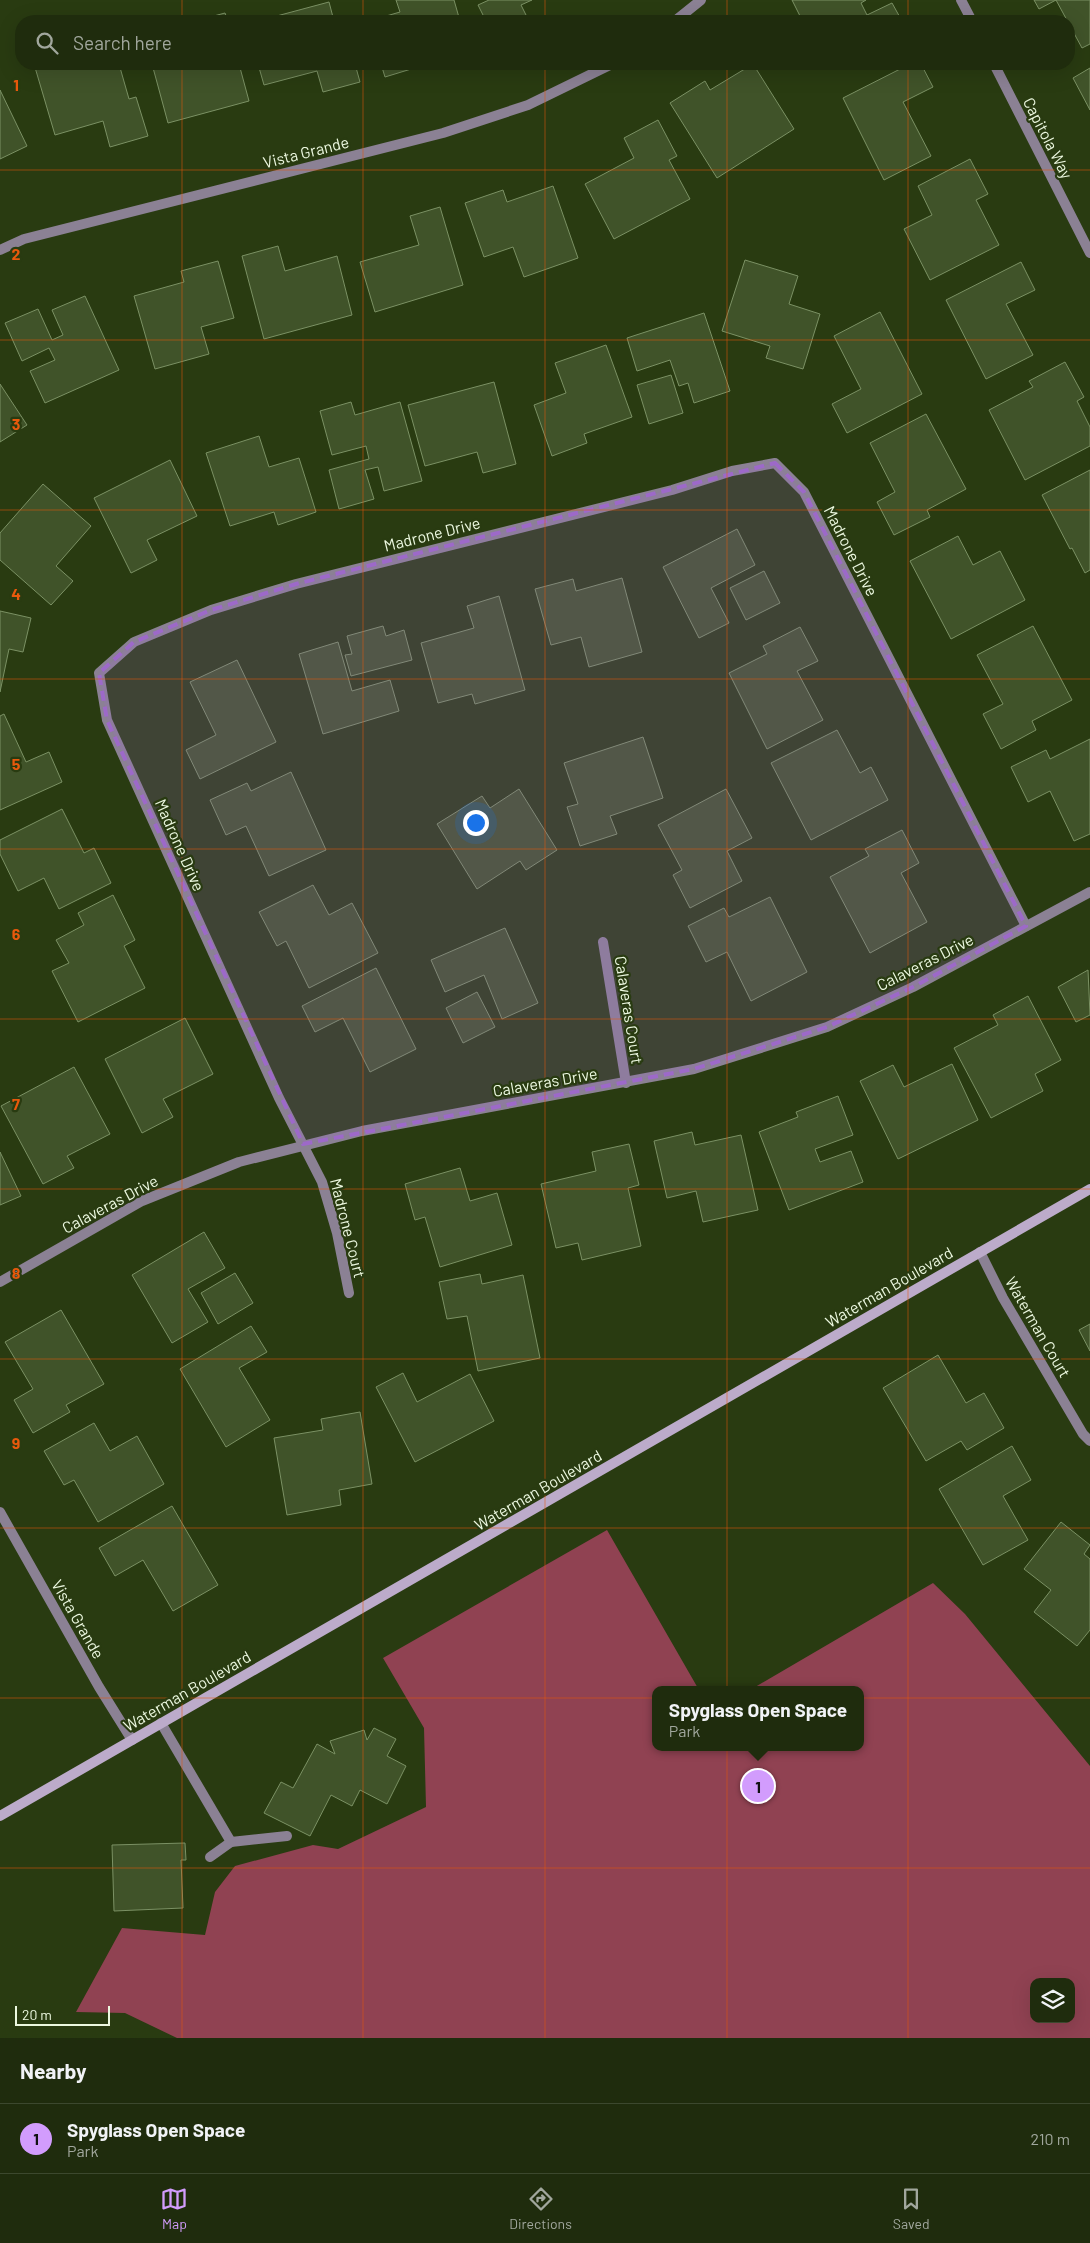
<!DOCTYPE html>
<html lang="en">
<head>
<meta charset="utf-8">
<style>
	:root { --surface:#1f2c0d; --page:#273416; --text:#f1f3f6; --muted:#a1a79d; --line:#3c482e; --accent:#d29cfd }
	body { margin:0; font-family:Barlow,sans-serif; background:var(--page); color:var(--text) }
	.controls { position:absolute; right:15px; bottom:15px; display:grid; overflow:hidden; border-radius:10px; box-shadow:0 5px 20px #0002 }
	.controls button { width:45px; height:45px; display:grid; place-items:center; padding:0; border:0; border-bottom:1px solid var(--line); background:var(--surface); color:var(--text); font:25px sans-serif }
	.scale { position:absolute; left:15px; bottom:12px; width:95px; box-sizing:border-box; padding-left:5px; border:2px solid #ecf8e0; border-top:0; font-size:14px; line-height:18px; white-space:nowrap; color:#ecf8e0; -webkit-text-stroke:4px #293b11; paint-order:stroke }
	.you { position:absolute; left:475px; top:822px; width:18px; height:18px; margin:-12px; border:4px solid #fff; border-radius:50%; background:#1a73e8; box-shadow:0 0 0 8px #1a73e833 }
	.badge { display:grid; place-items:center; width:32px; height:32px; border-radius:50%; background:var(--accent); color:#111; font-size:16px; font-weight:700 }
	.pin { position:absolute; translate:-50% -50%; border:2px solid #fff; box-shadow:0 1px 5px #0006 }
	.popup { position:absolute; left:652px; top:1686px; width:212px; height:65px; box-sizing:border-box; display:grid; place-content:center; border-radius:10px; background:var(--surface); filter:drop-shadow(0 1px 4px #0005); font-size:16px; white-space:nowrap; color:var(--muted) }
	.popup b { font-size:19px; color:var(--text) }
	.popup::after { content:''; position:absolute; left:50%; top:100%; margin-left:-10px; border:10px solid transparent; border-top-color:var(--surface) }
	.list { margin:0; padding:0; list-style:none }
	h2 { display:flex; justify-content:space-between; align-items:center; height:65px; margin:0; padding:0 20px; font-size:21px }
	h2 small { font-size:16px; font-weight:400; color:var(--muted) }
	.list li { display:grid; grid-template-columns:32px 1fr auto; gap:15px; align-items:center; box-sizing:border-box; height:70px; padding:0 20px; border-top:1px solid var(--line) }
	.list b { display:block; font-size:19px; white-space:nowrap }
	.list p { margin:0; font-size:16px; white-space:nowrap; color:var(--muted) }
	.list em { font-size:16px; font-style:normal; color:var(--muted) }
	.icon { flex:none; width:28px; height:28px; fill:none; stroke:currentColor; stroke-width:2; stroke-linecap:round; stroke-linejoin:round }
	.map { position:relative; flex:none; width:1090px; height:2038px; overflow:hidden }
	.search { position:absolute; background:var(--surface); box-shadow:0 5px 20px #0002; left:15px; right:15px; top:15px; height:55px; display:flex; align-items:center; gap:12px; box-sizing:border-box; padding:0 18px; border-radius:20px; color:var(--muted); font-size:19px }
	.sheet { height:135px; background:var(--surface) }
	nav { display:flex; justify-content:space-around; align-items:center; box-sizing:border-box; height:70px; border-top:1px solid var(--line); background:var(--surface); font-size:14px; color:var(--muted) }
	nav a { display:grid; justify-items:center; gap:2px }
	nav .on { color:var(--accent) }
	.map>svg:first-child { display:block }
	.green { fill:#904252; fill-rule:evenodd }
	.building { fill:#405329; stroke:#7b9164 }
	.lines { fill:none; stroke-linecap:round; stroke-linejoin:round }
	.lane { stroke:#8b8194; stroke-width:10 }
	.street { stroke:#8b8194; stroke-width:10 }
	.secondary { stroke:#bcabca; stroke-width:10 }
	.marked { fill:#9d69c9; fill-opacity:0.2; stroke:#9d69c9; stroke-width:4; stroke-dasharray:10 6; stroke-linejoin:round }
	.grid { fill:none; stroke:#e8590c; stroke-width:1; stroke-opacity:0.55 }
	.labels { text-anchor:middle; stroke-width:4.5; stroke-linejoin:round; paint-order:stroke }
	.street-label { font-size:16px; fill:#ecf8e0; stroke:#293b11 }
	.grid-label { font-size:16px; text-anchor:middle; font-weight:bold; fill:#e8590c; stroke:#293b11; stroke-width:4.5; stroke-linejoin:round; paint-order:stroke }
</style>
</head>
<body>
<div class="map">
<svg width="1090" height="2038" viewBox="0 0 1090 2038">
	<rect width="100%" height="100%" fill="#293b11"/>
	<path class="green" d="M607 1530 699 1690H656V1747H860V1690H750L933 1583 965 1614 1090 1766V2038H177L125 2013 76 2012 122 1928 205 1935 215 1892 235 1866 313 1845 338 1849 426 1807 424 1728 383 1658ZM1034 1982H1071V2019H1034Z"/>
	<g class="building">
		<polygon points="396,0 454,0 460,21 369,21 400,12"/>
		<polygon points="489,0 532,0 521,5 529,21 486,21 478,5"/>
		<polygon points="792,0 866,0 861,3 867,15 892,3 902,21 808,21 805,16 801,18"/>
		<polygon points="1034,0 1056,0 1039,9"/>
		<polygon points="1056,0 1090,0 1090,44 1082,48"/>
		<polygon points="329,2 334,21 258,21"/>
		<polygon points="225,13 228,21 195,21"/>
		<polygon points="34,64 70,64 71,69 89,64 119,64 129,99 136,97 148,136 110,147 103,121 55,135"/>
		<polygon points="152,64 239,64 249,101 168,123"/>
		<polygon points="258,64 355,64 360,82 323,92 317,71 264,85"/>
		<polygon points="381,64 420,64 421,66 385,77"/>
		<polygon points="753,64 794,129 717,178 670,103 705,81 710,90"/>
		<polygon points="910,64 921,64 933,87 903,102 931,156 884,180 843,98"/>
		<polygon points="1090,68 1090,110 1073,78"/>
		<polygon points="0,90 27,146 0,159"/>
		<polygon points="658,120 677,156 669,160 690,199 614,239 585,184 634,158 624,138"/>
		<polygon points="970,159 988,194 976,200 999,245 930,280 904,229 932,215 918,186"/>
		<polygon points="553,186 578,258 524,277 513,247 484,257 465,203 503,190 507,202"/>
		<polygon points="440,207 463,285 375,312 360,262 419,245 410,216"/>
		<polygon points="278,246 285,271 337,256 352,315 264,339 242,256"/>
		<polygon points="745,260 798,276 789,304 820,314 803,369 766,358 770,346 722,331"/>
		<polygon points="218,261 234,318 201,327 209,354 155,369 134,296 184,282 181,271"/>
		<polygon points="1021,262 1035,290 1006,304 1033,355 986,379 946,300"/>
		<polygon points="85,296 119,370 45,403 30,371 55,360 49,348 22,361 5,323 38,309 52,340 63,335 52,310"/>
		<polygon points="880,312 922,394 847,433 832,404 861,389 834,336"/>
		<polygon points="704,313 730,391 694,403 688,383 679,386 670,360 637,371 627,338"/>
		<polygon points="606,345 632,417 584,434 587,443 552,456 534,405 566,393 555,363"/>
		<polygon points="1065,362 1084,397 1077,401 1090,427 1090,446 1025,480 989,410 1033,387 1029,381"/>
		<polygon points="671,375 683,413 649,424 637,385"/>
		<polygon points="494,382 516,464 483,473 477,452 425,466 408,405"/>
		<polygon points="0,384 27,425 0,442"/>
		<polygon points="351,402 355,415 400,402 422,481 384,491 378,467 365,470 374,499 339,509 329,470 369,459 366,446 332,455 320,411"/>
		<polygon points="926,414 966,489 927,510 930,517 894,535 877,502 895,492 870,443"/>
		<polygon points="259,436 269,467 299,458 316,512 278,525 274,512 230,526 206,453"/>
		<polygon points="170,460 197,516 147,540 157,560 131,573 94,498"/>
		<polygon points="1090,470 1090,570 1085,573 1072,548 1070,549 1042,495"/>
		<polygon points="43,484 91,526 56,566 73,581 51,605 0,560 0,533"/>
		<polygon points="737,529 755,565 711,588 729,623 699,638 663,567"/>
		<polygon points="958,536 973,565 1000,551 1025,600 951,639 910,561"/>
		<polygon points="764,571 780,603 746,620 730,588"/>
		<polygon points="622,578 642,652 589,667 581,637 551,645 535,589 573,579 576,591"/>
		<polygon points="499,596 525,690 475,704 472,694 438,703 421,643 474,628 467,606"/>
		<polygon points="0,611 31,618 23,652 9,649 0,692"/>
		<polygon points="383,626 386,636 404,630 412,660 351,676 345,655 352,654 347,636"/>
		<polygon points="1033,626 1072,700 1032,721 1036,730 1001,749 983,714 1003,704 977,655"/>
		<polygon points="800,627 818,661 797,671 823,720 767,749 729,673 767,654 763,646"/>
		<polygon points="338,642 352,691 390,680 399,711 323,734 299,654"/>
		<polygon points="237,660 276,742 200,779 186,750 216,735 190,682"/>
		<polygon points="4,714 26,762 49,752 62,782 0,810 0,716"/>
		<polygon points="837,730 860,773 871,767 888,800 811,840 771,763"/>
		<polygon points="643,737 663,798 610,816 617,834 580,846 567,807 578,804 564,763"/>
		<polygon points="1090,739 1090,834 1074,841 1050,791 1028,802 1011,767 1046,750 1050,759"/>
		<polygon points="291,772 326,850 269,876 246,826 226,835 210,800 247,783 251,791"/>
		<polygon points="519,789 557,850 526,870 520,861 477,889 437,824 482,796 490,808"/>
		<polygon points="726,789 752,838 727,851 742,881 690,908 673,875 682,870 658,825"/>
		<polygon points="62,809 84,853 94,848 111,883 59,909 44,878 18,891 0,854 0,840"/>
		<polygon points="902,830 919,863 901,873 927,922 870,953 830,877 869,856 865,849"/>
		<polygon points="313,885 329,915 352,903 378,953 309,988 286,941 277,946 259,912"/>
		<polygon points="113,895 135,940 124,946 145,988 78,1022 52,971 69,963 56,940 84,925 78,913"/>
		<polygon points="770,897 807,972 751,1001 727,952 706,962 688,926 724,908 729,917"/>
		<polygon points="505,928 538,1003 502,1019 484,975 445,992 431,960"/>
		<polygon points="376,968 416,1049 370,1072 343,1018 315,1032 302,1006"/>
		<polygon points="1088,970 1090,1015 1076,1022 1058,987"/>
		<polygon points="477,992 495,1027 463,1043 446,1008"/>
		<polygon points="1028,996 1061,1060 1035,1074 1043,1091 991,1118 954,1048 998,1025 993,1015"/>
		<polygon points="185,1018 213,1074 163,1099 173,1117 142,1133 105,1059"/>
		<polygon points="952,1064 978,1120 898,1159 860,1081 893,1065 904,1087"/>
		<polygon points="74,1067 110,1134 67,1156 74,1168 43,1184 1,1106"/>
		<polygon points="838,1096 853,1135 815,1149 820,1162 851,1151 863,1182 789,1210 759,1132 798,1117 796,1112"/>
		<polygon points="692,1132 695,1145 741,1135 758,1210 703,1222 696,1191 667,1198 654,1141"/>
		<polygon points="629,1144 639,1185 628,1188 641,1246 582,1260 578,1243 556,1248 541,1184 596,1171 592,1152"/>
		<polygon points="0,1152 21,1196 0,1205"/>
		<polygon points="460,1168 470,1201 497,1193 512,1245 440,1267 425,1217 415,1220 405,1184"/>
		<polygon points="204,1232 225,1268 188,1289 208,1322 172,1343 132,1275"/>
		<polygon points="235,1273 253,1303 218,1324 201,1293"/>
		<polygon points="480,1274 482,1284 523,1275 540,1358 478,1371 467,1316 447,1319 439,1282"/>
		<polygon points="61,1310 104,1384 66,1405 70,1412 33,1433 14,1400 33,1389 5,1342"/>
		<polygon points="1090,1324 1090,1351 1079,1330"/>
		<polygon points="251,1326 267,1352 239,1368 270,1420 226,1447 180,1369"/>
		<polygon points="938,1355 966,1403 984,1393 1004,1428 967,1450 961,1441 926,1461 883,1388"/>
		<polygon points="403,1373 417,1402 470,1374 494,1421 415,1462 376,1387"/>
		<polygon points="360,1412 372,1484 339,1490 341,1505 287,1515 274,1438 323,1430 321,1419"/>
		<polygon points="94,1423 110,1451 137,1436 164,1484 98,1522 74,1480 64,1485 44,1451"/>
		<polygon points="1012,1446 1031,1480 1003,1496 1028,1540 983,1565 939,1489"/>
		<polygon points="172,1506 218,1585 173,1611 143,1560 115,1576 99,1548"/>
		<polygon points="1061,1522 1090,1545 1084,1554 1090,1559 1090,1630 1077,1646 1034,1612 1051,1590 1024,1569"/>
		<polygon points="374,1728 396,1739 387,1756 406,1766 387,1804 360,1790 352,1806 331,1795 310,1836 264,1813 281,1782 293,1788 317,1744 335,1754 330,1741 364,1730 367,1740"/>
		<polygon points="185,1843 186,1860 181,1860 183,1908 114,1911 112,1845"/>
	</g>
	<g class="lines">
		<g class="lane">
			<polyline points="161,1723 231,1842 287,1836"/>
			<polyline points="210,1857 231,1842"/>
		</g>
		<g class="street">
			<polyline points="961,0 972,21"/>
			<polyline points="675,21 701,0"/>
			<polyline points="994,64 1090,253"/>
			<polyline points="0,250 24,239 443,133 528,105 612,64"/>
			<polyline points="603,942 626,1083"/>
			<polyline points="980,1252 1003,1298 1083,1434 1090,1441"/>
			<polyline points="0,1282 142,1201 239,1162 362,1131 694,1069 827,1027 913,987 1090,892"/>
			<polyline points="349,1293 337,1233 322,1182 279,1098 107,720 99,673 134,642 211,610 296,584 672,490 732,471 775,463 804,492 1026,926"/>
			<polyline points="0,1512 99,1687 132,1740"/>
		</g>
		<polyline class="secondary" points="0,1816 1090,1189"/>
	</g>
	<path class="marked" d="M775 463 804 492 1026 926 913 987 827 1027 694 1069 303 1144 107 720 99 673 134 642 211 610 296 584Z"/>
	<path class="grid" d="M182 0V21M363 0V21M545 0V21M727 0V21M908 0V21M182 64V2038M363 64V2038M545 64V2038M727 64V2038M908 64V2038M0 170H1090M0 340H1090M0 510H1090M0 679H1090M0 849H1090M0 1019H1090M0 1189H1090M0 1359H1090M0 1528H1090M0 1698H1090M0 1868H1090"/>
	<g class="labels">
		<g class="street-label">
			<text transform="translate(1048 138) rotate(63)" y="6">Capitola Way</text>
			<text transform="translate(306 152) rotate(-14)" y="6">Vista Grande</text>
			<text transform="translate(432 534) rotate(-14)" y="6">Madrone Drive</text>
			<text transform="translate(851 551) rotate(63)" y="6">Madrone Drive</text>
			<text transform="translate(180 845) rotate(66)" y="6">Madrone Drive</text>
			<text transform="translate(925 962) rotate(-27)" y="6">Calaveras Drive</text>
			<text transform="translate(629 1010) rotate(81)" y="6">Calaveras Court</text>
			<text transform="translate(545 1082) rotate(-10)" y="6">Calaveras Drive</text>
			<text transform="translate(110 1204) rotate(-28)" y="6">Calaveras Drive</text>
			<text transform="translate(348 1228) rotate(76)" y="6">Madrone Court</text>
			<text transform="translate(889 1287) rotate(-30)" y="6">Waterman Boulevard</text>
			<text transform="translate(1038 1327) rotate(60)" y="6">Waterman Court</text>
			<text transform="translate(538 1490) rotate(-30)" y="6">Waterman Boulevard</text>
			<text transform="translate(78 1619) rotate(60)" y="6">Vista Grande</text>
			<text transform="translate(187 1691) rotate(-30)" y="6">Waterman Boulevard</text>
		</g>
	</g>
	<g class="grid-label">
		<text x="16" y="91">1</text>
		<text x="16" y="260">2</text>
		<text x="16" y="430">3</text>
		<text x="16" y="600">4</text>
		<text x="16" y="770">5</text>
		<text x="16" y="940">6</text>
		<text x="16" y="1110">7</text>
		<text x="16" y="1279">8</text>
		<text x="16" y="1449">9</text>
	</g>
</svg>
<div class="controls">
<button><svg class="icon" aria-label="layers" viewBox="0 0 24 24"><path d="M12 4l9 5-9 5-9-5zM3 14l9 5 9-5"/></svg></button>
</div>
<div class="scale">20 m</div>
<div class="you"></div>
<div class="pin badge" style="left:758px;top:1786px">1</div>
<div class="popup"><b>Spyglass Open Space</b>Park</div>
<div class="search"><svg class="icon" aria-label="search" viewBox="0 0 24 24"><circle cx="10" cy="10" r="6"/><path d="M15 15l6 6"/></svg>Search here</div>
</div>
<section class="sheet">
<h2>Nearby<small></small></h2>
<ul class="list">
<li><span class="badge">1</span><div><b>Spyglass Open Space</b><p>Park</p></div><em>210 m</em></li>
</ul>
</section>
<nav>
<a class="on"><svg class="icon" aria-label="map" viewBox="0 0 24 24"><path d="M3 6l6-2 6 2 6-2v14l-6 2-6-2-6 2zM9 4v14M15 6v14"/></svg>Map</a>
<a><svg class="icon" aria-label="directions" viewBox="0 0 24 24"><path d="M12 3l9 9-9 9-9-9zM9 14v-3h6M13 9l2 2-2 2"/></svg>Directions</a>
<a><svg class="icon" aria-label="saved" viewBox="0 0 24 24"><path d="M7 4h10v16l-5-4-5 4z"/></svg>Saved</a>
</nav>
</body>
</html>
